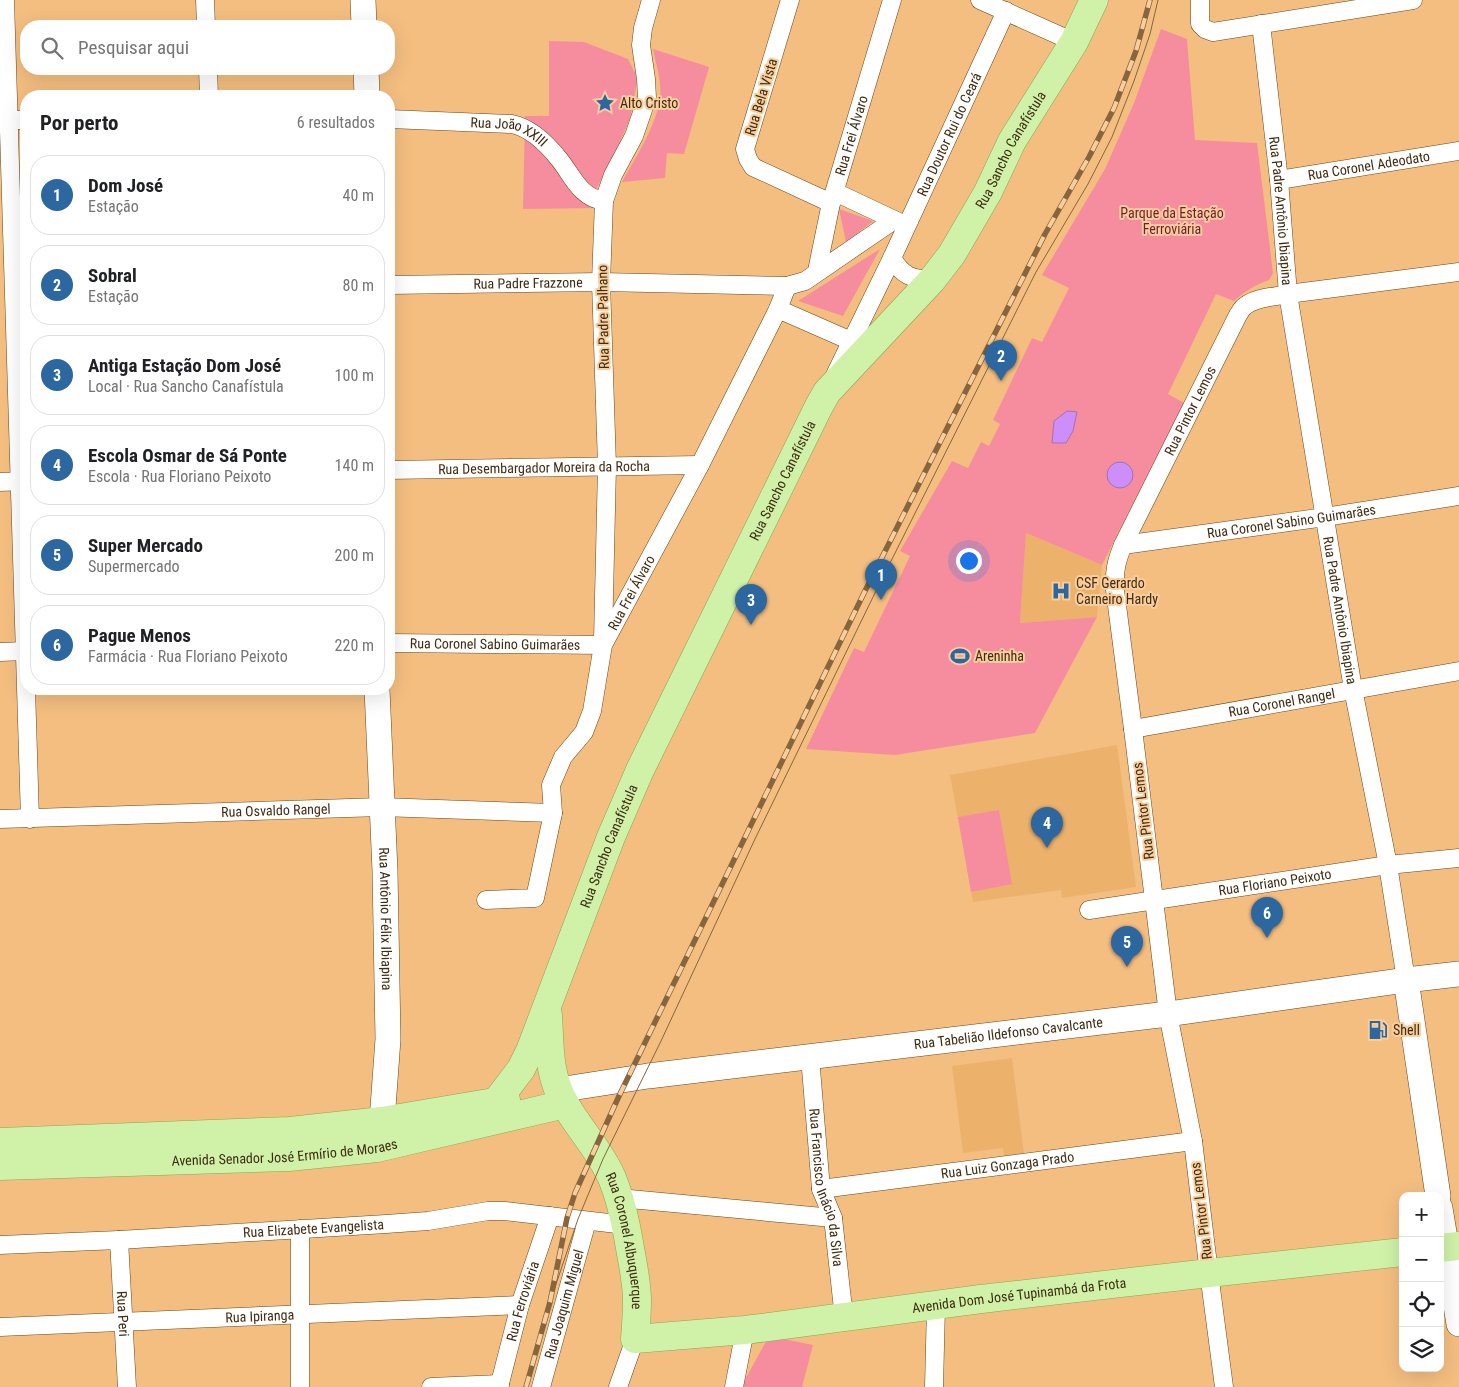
<!DOCTYPE html>
<html lang="pt">
<head>
<meta charset="utf-8">
<style>
	:root { --surface:#fff; --page:#f6f6f6; --text:#202124; --muted:#757577; --line:#e0e0e0; --accent:#2c679f }
	body { margin:0; font-family:"Roboto Condensed",sans-serif; background:var(--page); color:var(--text) }
	.controls { position:absolute; right:15px; bottom:15px; display:grid; overflow:hidden; border-radius:10px; box-shadow:0 5px 20px #0002 }
	.controls button { width:45px; height:45px; display:grid; place-items:center; padding:0; border:0; border-bottom:1px solid var(--line); background:var(--surface); color:var(--text); font:25px sans-serif }
	.you { position:absolute; left:968px; top:560px; width:18px; height:18px; margin:-12px; border:4px solid #fff; border-radius:50%; background:#1a73e8; box-shadow:0 0 0 8px #1a73e833 }
	.badge { display:grid; place-items:center; width:32px; height:32px; border-radius:50%; background:var(--accent); color:#fff; font-size:16px; font-weight:700 }
	.pin { position:absolute; translate:-50% -41px; filter:drop-shadow(0 1px 2px #0008) }
	.pin::after { content:''; position:absolute; top:26px; width:18px; height:15px; background:inherit; clip-path:polygon(0 0,100% 0,50% 100%) }
	.list { margin:0; padding:0; list-style:none }
	h2 { display:flex; justify-content:space-between; align-items:center; height:65px; margin:0; padding:0 20px; font-size:21px }
	h2 small { font-size:16px; font-weight:400; color:var(--muted) }
	.list li { display:grid; grid-template-columns:32px 1fr auto; gap:15px; align-items:center; box-sizing:border-box; height:80px; margin:0 10px 10px; padding:0 10px; border:1px solid var(--line); border-radius:20px }
	.list b { display:block; font-size:19px; white-space:nowrap }
	.list p { margin:0; font-size:16px; white-space:nowrap; color:var(--muted) }
	.list em { font-size:16px; font-style:normal; color:var(--muted) }
	.icon { flex:none; width:28px; height:28px; fill:none; stroke:currentColor; stroke-width:2; stroke-linecap:round; stroke-linejoin:round }
	.map { position:relative; flex:none; width:1459px; height:1387px; overflow:hidden }
	.search { position:absolute; background:var(--surface); box-shadow:0 5px 20px #0002; left:20px; top:20px; width:375px; height:55px; display:flex; align-items:center; gap:12px; box-sizing:border-box; padding:0 18px; border-radius:20px; color:var(--muted); font-size:19px }
	.panel { position:absolute; background:var(--surface); box-shadow:0 5px 20px #0002; left:20px; top:90px; width:375px; height:605px; border-radius:20px }
	.map>svg:first-child { display:block }
	.built { fill:#ecb26c }
	.green { fill:#f68d9e }
	.water { fill:#cd8efa; stroke:#a371b4 }
	.lines { fill:none; stroke-linecap:round; stroke-linejoin:round }
	.street-casing { stroke:#6b4615; stroke-width:19 }
	.secondary-casing { stroke:#6b4615; stroke-width:26 }
	.primary-casing { stroke:#88a74e; stroke-width:29 }
	.street { stroke:#fff; stroke-width:18 }
	.secondary { stroke:#fff; stroke-width:25 }
	.primary { stroke:#cff2a8; stroke-width:28 }
	.tram { stroke:#87653d; stroke-width:1 }
	.rail-casing { stroke:#87653d; stroke-width:5.5 }
	.rail { stroke:#f9ce9d; stroke-width:4; stroke-dasharray:11; stroke-linecap:butt }
	.labels { text-anchor:middle; stroke-width:4; stroke-linejoin:round; paint-order:stroke }
	.street-label { font-size:14px; fill:#412c12; stroke:#f9ce9d }
	.poi-label { font-size:14px; fill:#412c12; stroke:#f9ce9d; text-anchor:start }
	.park-label { font-size:14px; fill:#6f1d32; stroke:#f9ce9d }
</style>
</head>
<body>
<div class="map">
<svg width="1459" height="1387" viewBox="0 0 1459 1387">
	<rect width="100%" height="100%" fill="#f4be80"/>
	<g class="built">
		<polygon points="1026,533 1102,565 1097,617 1020,623"/>
		<polygon points="1117,745 1136,887 1062,898 1061,890 973,902 950,775"/>
		<polygon points="1012,1058 1025,1162 1005,1164 1003,1148 963,1153 952,1066"/>
	</g>
	<g class="green">
		<path d="M1161 29 1187 39 1195 140 1257 143 1273 273 1269 280C1255 285 1245 291 1234 301L1216 294 1168 394 1184 403 1102 565 1026 533 1020 623 1097 617 1035 733 895 755 806 749 854 648 864 652 910 556 900 551 952 461 968 468 981 442 989 446 1000 424 993 420 1032 338 1042 342 1069 288 1042 275 1105 169 1134 103Z"/>
		<polygon points="549,41 584,42 628,59 635,73 637,82 630,119 617,148 595,192 594,208 523,209 525,116 549,116"/>
		<path d="M653 49 709 67 684 154 667 153 665 178 622 182C635 159 657 124 660 98 662 82 656 64 653 49Z"/>
		<polygon points="839,209 873,221 846,242"/>
		<polygon points="880,249 843,316 798,301"/>
		<polygon points="999,810 1012,884 971,892 958,817"/>
		<polygon points="769,1336 813,1345 802,1387 741,1387"/>
	</g>
	<g class="water">
		<polygon points="1067,411 1077,412 1073,431 1066,443 1052,443 1054,421"/>
		<circle cx="1120" cy="475" r="13"/>
	</g>
	<g class="lines">
		<g class="street-casing">
			<g id="street">
				<path d="M5 0C14 273 21 546 30 819"/>
				<polyline points="205,0 206,26"/>
				<polyline points="790,0 745,149 748,159 753,167 831,203"/>
				<polyline points="980,0 1074,42"/>
				<polyline points="1200,0 1200,24 1205,29 1213,32 1413,0"/>
				<path id="s1" d="M1261 24 1279 180 1288 294 1353 689 1388 865 1406 980"/>
				<polyline points="208,69 209,96"/>
				<path id="s2" d="M389 119 512 124C531 128 547 144 559 159 572 175 580 198 604 201"/>
				<polyline points="0,120 26,120"/>
				<path id="s3" d="M1279 180 1459 151"/>
				<polyline points="835,192 903,224"/>
				<path d="M892 258C903 276 911 279 932 280"/>
				<path id="s4" d="M817 271 831 203 892 0"/>
				<path id="s5" d="M389 285 601 282 787 286 805 281 894 220"/>
				<polyline points="778,309 851,341"/>
				<path id="s6" d="M836 373 892 258 1006 11"/>
				<path id="s7" d="M389 470 700 465"/>
				<polyline points="0,482 26,481"/>
				<path id="s8" d="M1123 545 1325 517 1459 496"/>
				<polyline points="603,641 607,466 601,282 604,201 613,175 634,136 647,98 646,79 641,45 643,28 651,0"/>
				<path id="s9" d="M389 643 603 645"/>
				<polyline points="0,652 26,651"/>
				<path id="s10" d="M1133 729 1459 671"/>
				<path id="s11" d="M0 819 381 807 553 813"/>
				<path id="s12" d="M486 900 535 898 553 813 551 785 563 757 584 732 592 711 603 645 700 465 778 309 787 286"/>
				<path id="s13" d="M1089 910 1388 865 1459 858"/>
				<path id="s14" d="M810 1057 821 1189 833 1218 844 1318"/>
				<path id="s15" d="M821 1189 1193 1141"/>
				<polyline points="619,1198 833,1218"/>
				<polyline points="300,1229 300,1387"/>
				<path id="s16" d="M119 1240 127 1387"/>
				<path id="s17" d="M0 1245 119 1240 386 1224 428 1221 488 1211H505L626 1225"/>
				<path id="s18" d="M0 1327 520 1305"/>
				<polyline points="431,1387 500,1384"/>
				<path id="s19" d="M499 1387 520 1305 550 1216"/>
				<path id="s20" d="M541 1387 587 1221"/>
				<polyline points="618,1387 635,1339"/>
				<polyline points="734,1387 745,1330"/>
				<polyline points="934,1387 936,1306"/>
				<path id="s21" d="M1224 1387 1209 1273 1193 1141 1168 1014 1133 729 1115 590C1114 572 1116 562 1123 545L1238 315C1240 312 1242 308 1245 306 1256 297 1275 297 1288 294L1459 272"/>
			</g>
		</g>
		<g class="secondary-casing">
			<g id="secondary">
				<polyline points="363,0 364,26"/>
				<polyline points="366,69 367,96"/>
				<path id="s22" d="M377 689 385 871 388 1039 382 1121V1137L380 1140"/>
				<polyline points="1406,980 1438,1196"/>
				<path id="s23" d="M558 1090 648 1076 1168 1014 1406 980 1459 974"/>
				<polyline points="1440,1208 1459,1324"/>
			</g>
		</g>
		<g class="primary-casing">
			<g id="primary">
				<path id="s24" d="M548 1015C550 1048 548 1074 565 1104 579 1129 600 1150 612 1178 621 1200 626 1224 630 1248 633 1265 637 1283 637 1301 637 1313 636 1326 635 1339L745 1330 981 1299 1209 1273 1403 1252"/>
				<path id="s25" d="M496 1102 521 1069 530 1051 611 837 640 770 819 406 827 392 932 280 952 254 988 192 1012 141 1074 42 1094 0"/>
				<polyline points="0,1142 290,1131 382,1121 506,1100"/>
				<path id="s26" d="M0 1166 289 1157 377 1148 565 1104"/>
				<polyline points="1440,1248 1459,1246"/>
			</g>
		</g>
		<use href="#street" class="street"/>
		<use href="#secondary" class="secondary"/>
		<use href="#primary" class="primary"/>
		<polyline class="tram" points="550,1302 578,1219 603,1159 661,1041 755,839 874,595 1036,272 1088,184 1112,137 1134,81 1150,34 1158,0"/>
		<g class="rail-casing">
			<polyline id="rail" points="526,1387 550,1302 567,1218 575,1193 619,1096 865,591 1045,234 1089,157 1114,108 1136,51 1150,0"/>
		</g>
		<use href="#rail" class="rail"/>
	</g>
	<defs>
		<g id="sight-bare" transform="scale(1.5)"><path d="M0-6L1.8-2.2L6-1.7L2.9 1.2L3.7 5.4L0 3.3L-3.7 5.4L-2.9 1.2L-6-1.7L-1.8-2.2Z" fill="#2c679f" stroke="#f9ce9d" stroke-width="2.5" paint-order="stroke"/></g>
		<g id="hospital-bare" transform="scale(1.5)"><path d="M-5-5h3v3.5h4V-5h3V5h-3V1.5h-4V5h-3Z" fill="#2c679f" stroke="#f9ce9d" stroke-width="2.5" paint-order="stroke"/></g>
		<g id="stadium-bare" transform="scale(1.5)"><path d="M0-5a6.5 5 0 1 0 0 10a6.5 5 0 1 0 0-10ZM-3.5-1.8h7v3.6h-7Z" fill="#2c679f" stroke="#f9ce9d" stroke-width="2.5" paint-order="stroke"/></g>
		<g id="fuel-bare" transform="scale(1.5)"><path d="M-5.5-6h7V0h2V4h1.3V-2.5L3-4.5l.8-.8L6-3V5H2.5V1h-1V6h-7ZM-4.2-4.7v3.2H.2V-4.7Z" fill="#2c679f" stroke="#f9ce9d" stroke-width="2.5" paint-order="stroke"/></g>
	</defs>
	<g fill-rule="evenodd">
		<use href="#sight-bare" x="605" y="103"/>
		<use href="#hospital-bare" x="1061" y="591"/>
		<use href="#stadium-bare" x="960" y="656"/>
		<use href="#fuel-bare" x="1378" y="1030"/>
	</g>
	<g class="labels">
		<g class="street-label">
			<text transform="translate(761 97) rotate(-73)" y="5">Rua Bela Vista</text>
			<text dy="5" stroke="none"><textPath href="#s6" startOffset="264">Rua Doutor Rui do Ceará</textPath></text>
			<text dy="5" stroke="none"><textPath href="#s4" startOffset="140">Rua Frei Álvaro</textPath></text>
			<text dy="5" stroke="none"><textPath href="#s2" startOffset="122">Rua João XXIII</textPath></text>
			<text dy="5" stroke="none"><textPath href="#s25" startOffset="1091">Rua Sancho Canafístula</textPath></text>
			<text dy="5" stroke="none"><textPath href="#s3" startOffset="91">Rua Coronel Adeodato</textPath></text>
			<text dy="5" stroke="none"><textPath href="#s1" startOffset="188">Rua Padre Antônio Ibiapina</textPath></text>
			<text dy="5" stroke="none"><textPath href="#s5" startOffset="139">Rua Padre Frazzone</textPath></text>
			<text transform="translate(603 317) rotate(-91)" y="5">Rua Padre Palhano</text>
			<text dy="5" stroke="none"><textPath href="#s21" startOffset="1001">Rua Pintor Lemos</textPath></text>
			<text dy="5" stroke="none"><textPath href="#s7" startOffset="155">Rua Desembargador Moreira da Rocha</textPath></text>
			<text dy="5" stroke="none"><textPath href="#s25" startOffset="686">Rua Sancho Canafístula</textPath></text>
			<text dy="5" stroke="none"><textPath href="#s8" startOffset="170">Rua Coronel Sabino Guimarães</textPath></text>
			<text dy="5" stroke="none"><textPath href="#s12" startOffset="376">Rua Frei Álvaro</textPath></text>
			<text dy="5" stroke="none"><textPath href="#s1" startOffset="592">Rua Padre Antônio Ibiapina</textPath></text>
			<text dy="5" stroke="none"><textPath href="#s9" startOffset="106">Rua Coronel Sabino Guimarães</textPath></text>
			<text dy="5" stroke="none"><textPath href="#s10" startOffset="151">Rua Coronel Rangel</textPath></text>
			<text dy="5" stroke="none"><textPath href="#s11" startOffset="276">Rua Osvaldo Rangel</textPath></text>
			<text transform="translate(1143 811) rotate(-97)" y="5">Rua Pintor Lemos</text>
			<text dy="5" stroke="none"><textPath href="#s25" startOffset="281">Rua Sancho Canafístula</textPath></text>
			<text dy="5" stroke="none"><textPath href="#s13" startOffset="188">Rua Floriano Peixoto</textPath></text>
			<text dy="5" stroke="none"><textPath href="#s22" startOffset="230">Rua Antônio Félix Ibiapina</textPath></text>
			<text dy="5" stroke="none"><textPath href="#s23" startOffset="454">Rua Tabelião Ildefonso Cavalcante</textPath></text>
			<text dy="5" stroke="none"><textPath href="#s26" startOffset="285">Avenida Senador José Ermírio de Moraes</textPath></text>
			<text dy="5" stroke="none"><textPath href="#s15" startOffset="188">Rua Luiz Gonzaga Prado</textPath></text>
			<text dy="5" stroke="none"><textPath href="#s14" startOffset="132">Rua Francisco Inácio da Silva</textPath></text>
			<text transform="translate(1201 1211) rotate(-97)" y="5">Rua Pintor Lemos</text>
			<text dy="5" stroke="none"><textPath href="#s17" startOffset="314">Rua Elizabete Evangelista</textPath></text>
			<text dy="5" stroke="none"><textPath href="#s24" startOffset="244">Rua Coronel Albuquerque</textPath></text>
			<text dy="5" stroke="none"><textPath href="#s24" startOffset="730">Avenida Dom José Tupinambá da Frota</textPath></text>
			<text dy="5" stroke="none"><textPath href="#s19" startOffset="89">Rua Ferroviária</textPath></text>
			<text dy="5" stroke="none"><textPath href="#s20" startOffset="86">Rua Joaquim Miguel</textPath></text>
			<text dy="5" stroke="none"><textPath href="#s16" startOffset="74">Rua Peri</textPath></text>
			<text dy="5" stroke="none"><textPath href="#s18" startOffset="260">Rua Ipiranga</textPath></text>
		</g>
		<g class="poi-label">
			<text x="620" y="108">Alto Cristo</text>
			<text x="1076" y="588">CSF Gerardo<tspan x="1076" dy="16">Carneiro Hardy</tspan></text>
			<text x="975" y="661">Areninha</text>
			<text x="1393" y="1035">Shell</text>
		</g>
		<g class="park-label">
			<text x="1172" y="218">Parque da Estação<tspan x="1172" dy="16">Ferroviária</tspan></text>
		</g>
	</g>
</svg>
<div class="controls">
<button>+</button>
<button>−</button>
<button><svg class="icon" aria-label="locate" viewBox="0 0 24 24"><circle cx="12" cy="12" r="6"/><path d="M12 2v4M12 18v4M2 12h4M18 12h4"/></svg></button>
<button><svg class="icon" aria-label="layers" viewBox="0 0 24 24"><path d="M12 4l9 5-9 5-9-5zM3 14l9 5 9-5"/></svg></button>
</div>
<div class="you"></div>
<div class="pin badge" style="left:881px;top:600px">1</div>
<div class="pin badge" style="left:1001px;top:381px">2</div>
<div class="pin badge" style="left:751px;top:625px">3</div>
<div class="pin badge" style="left:1047px;top:848px">4</div>
<div class="pin badge" style="left:1127px;top:967px">5</div>
<div class="pin badge" style="left:1267px;top:938px">6</div>
<div class="search"><svg class="icon" aria-label="search" viewBox="0 0 24 24"><circle cx="10" cy="10" r="6"/><path d="M15 15l6 6"/></svg>Pesquisar aqui</div>
<section class="panel">
<h2>Por perto<small>6 resultados</small></h2>
<ul class="list">
<li><span class="badge">1</span><div><b>Dom José</b><p>Estação</p></div><em>40 m</em></li>
<li><span class="badge">2</span><div><b>Sobral</b><p>Estação</p></div><em>80 m</em></li>
<li><span class="badge">3</span><div><b>Antiga Estação Dom José</b><p>Local · Rua Sancho Canafístula</p></div><em>100 m</em></li>
<li><span class="badge">4</span><div><b>Escola Osmar de Sá Ponte</b><p>Escola · Rua Floriano Peixoto</p></div><em>140 m</em></li>
<li><span class="badge">5</span><div><b>Super Mercado</b><p>Supermercado</p></div><em>200 m</em></li>
<li><span class="badge">6</span><div><b>Pague Menos</b><p>Farmácia · Rua Floriano Peixoto</p></div><em>220 m</em></li>
</ul>
</section>
</div>
</body>
</html>
